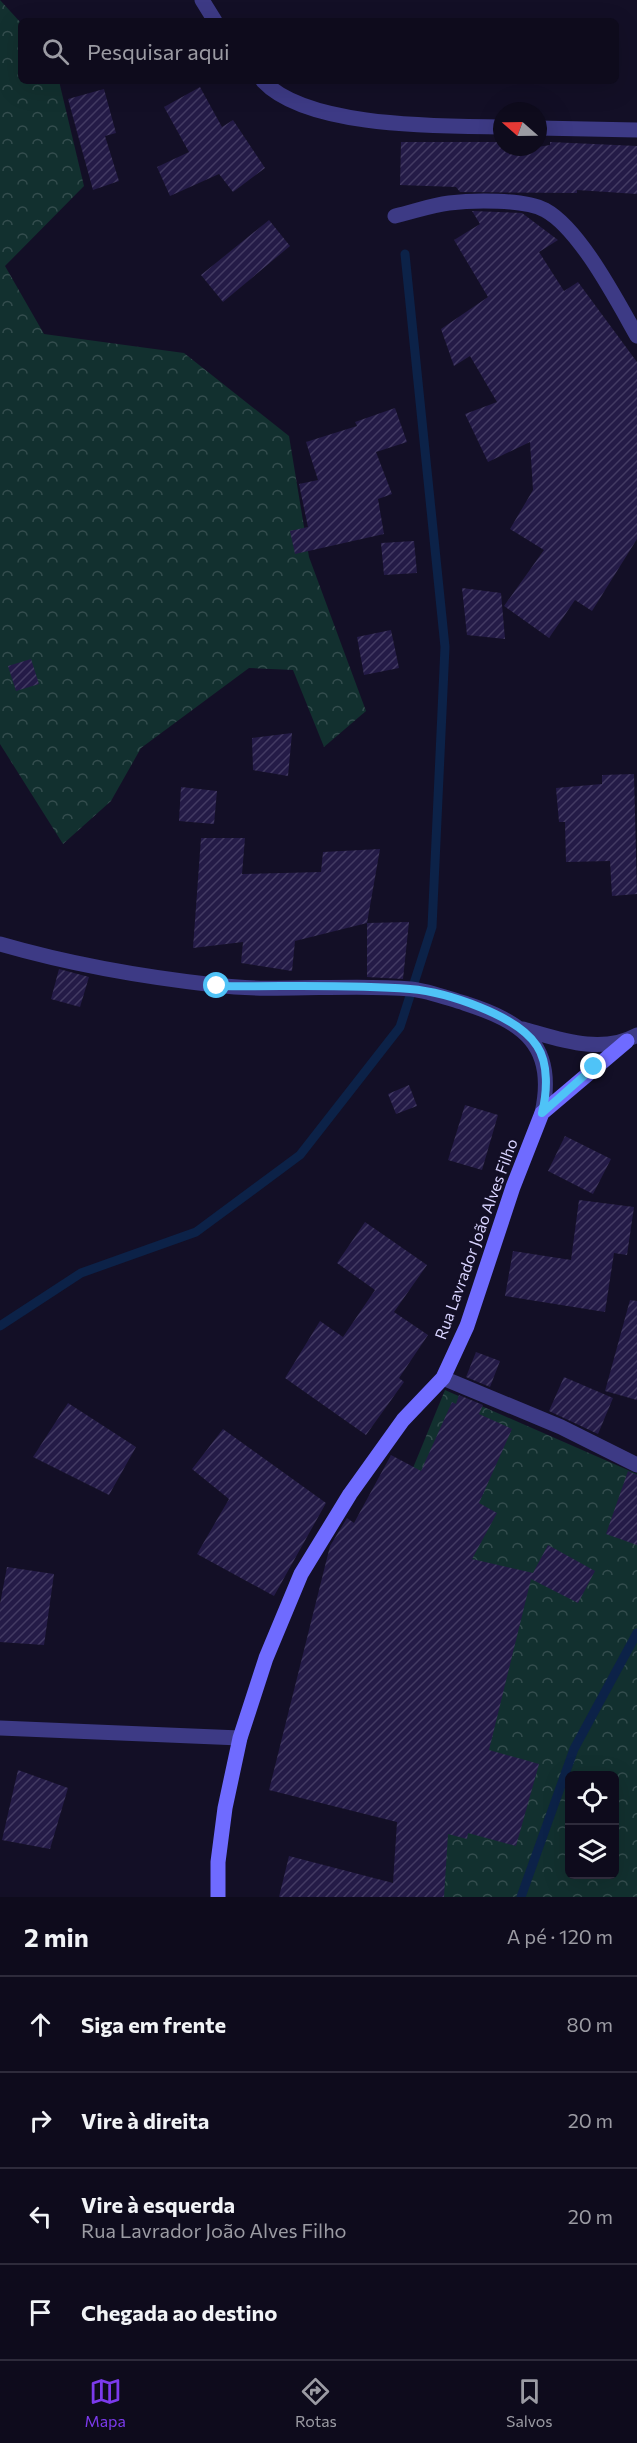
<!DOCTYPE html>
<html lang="pt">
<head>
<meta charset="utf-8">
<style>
	:root { --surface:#0e0b1c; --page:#171425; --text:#f1f3f6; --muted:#9b9ba3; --line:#2e2b3b; --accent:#7c3aed }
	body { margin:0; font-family:Commissioner,sans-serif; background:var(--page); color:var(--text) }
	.controls { position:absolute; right:18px; bottom:18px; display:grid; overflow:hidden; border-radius:9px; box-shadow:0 6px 24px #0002 }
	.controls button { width:54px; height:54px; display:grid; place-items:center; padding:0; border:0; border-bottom:2px solid var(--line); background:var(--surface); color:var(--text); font:30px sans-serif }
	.compass { position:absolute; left:493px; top:102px; width:54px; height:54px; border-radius:50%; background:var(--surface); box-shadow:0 6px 24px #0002; rotate:290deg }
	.stop { position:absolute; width:18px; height:18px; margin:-14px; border:4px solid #4fc3f7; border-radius:50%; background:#fff }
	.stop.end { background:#4fc3f7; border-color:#fff; box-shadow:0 2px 6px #0008 }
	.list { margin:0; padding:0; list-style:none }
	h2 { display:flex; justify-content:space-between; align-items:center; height:78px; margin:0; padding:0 24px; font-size:26px }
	h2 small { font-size:20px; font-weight:400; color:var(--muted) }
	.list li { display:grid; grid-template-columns:39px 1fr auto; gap:18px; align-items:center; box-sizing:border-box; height:96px; padding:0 24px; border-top:2px solid var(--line) }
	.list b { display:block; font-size:22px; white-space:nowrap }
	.list p { margin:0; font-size:20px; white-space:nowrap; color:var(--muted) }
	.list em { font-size:20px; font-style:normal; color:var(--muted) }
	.icon { flex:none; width:33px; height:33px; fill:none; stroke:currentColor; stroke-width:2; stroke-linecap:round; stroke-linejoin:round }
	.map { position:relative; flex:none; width:637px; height:1897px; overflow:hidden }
	.search { position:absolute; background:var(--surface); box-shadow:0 6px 24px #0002; left:18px; right:18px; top:18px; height:66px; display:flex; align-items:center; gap:15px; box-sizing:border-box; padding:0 21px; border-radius:9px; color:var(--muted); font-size:22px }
	.sheet { height:462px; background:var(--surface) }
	nav { display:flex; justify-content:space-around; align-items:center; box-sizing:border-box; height:84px; border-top:2px solid var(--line); background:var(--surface); font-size:16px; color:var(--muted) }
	nav a { display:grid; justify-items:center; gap:3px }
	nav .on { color:var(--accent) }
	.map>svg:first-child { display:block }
	.forest { fill:url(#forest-crowns); fill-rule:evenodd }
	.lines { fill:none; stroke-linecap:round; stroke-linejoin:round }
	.stream { stroke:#0c2248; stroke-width:9 }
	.building { fill:url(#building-hatch) }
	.street { stroke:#3d3a85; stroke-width:15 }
	.secondary { stroke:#6f6bff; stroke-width:15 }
	.route { stroke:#4fc3f7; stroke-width:8 }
	.labels { text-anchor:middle; stroke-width:4.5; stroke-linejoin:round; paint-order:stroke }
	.street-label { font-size:16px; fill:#d9d4ff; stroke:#130f26 }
</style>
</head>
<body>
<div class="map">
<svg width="637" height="1897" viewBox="0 0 637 1897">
	<defs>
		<pattern id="forest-crowns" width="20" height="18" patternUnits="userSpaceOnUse" patternTransform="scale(1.5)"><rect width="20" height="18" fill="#12302f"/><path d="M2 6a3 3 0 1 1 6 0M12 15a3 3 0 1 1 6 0" fill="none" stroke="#344d4e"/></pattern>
		<pattern id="building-hatch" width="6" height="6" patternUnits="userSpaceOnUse" patternTransform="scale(1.5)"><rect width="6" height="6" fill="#241b47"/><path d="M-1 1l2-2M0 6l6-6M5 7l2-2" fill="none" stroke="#433b63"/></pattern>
	</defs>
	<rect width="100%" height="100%" fill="#130f26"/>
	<g class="forest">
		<polygon points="0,0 21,23 21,81 59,81 84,186 5,266 44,334 184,353 289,436 309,557 366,711 324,747 293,670 249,668 141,748 111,801 63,844 0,744"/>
		<path d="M445 1390 637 1474V1897H420L383 1541ZM570 1776H614V1874H570Z"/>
	</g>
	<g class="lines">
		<g class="stream">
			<polyline points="0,1326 81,1273 196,1232 300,1155 400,1027 432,927 445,647 405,254"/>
			<polyline points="521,1897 574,1749 637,1633"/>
		</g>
	</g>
	<g class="building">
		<polygon points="200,87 222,127 233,120 265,168 233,192 219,174 170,196 157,167 189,152 164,107"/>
		<polygon points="104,89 116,133 105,136 119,181 93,190 68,99"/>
		<polygon points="401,142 502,142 502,147 538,147 550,145 550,142 637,146 637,194 577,190 577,193 460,192 456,187 400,185"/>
		<polygon points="472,211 522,213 558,240 539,252 564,291 578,282 637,362 637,539 592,611 575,600 549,638 504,606 544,550 510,529 533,490 530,442 488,462 465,414 497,402 470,356 454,366 441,329 488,297 454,240 480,224"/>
		<polygon points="269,220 290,246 223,302 201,275"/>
		<polygon points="395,408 407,442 376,452 392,494 378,499 384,534 295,554 290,531 308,527 299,484 318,480 306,442 357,426 355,422"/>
		<polygon points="414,541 417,573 384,575 381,543"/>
		<polygon points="462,588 501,593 505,639 467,635"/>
		<polygon points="391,630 399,668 364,675 357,637"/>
		<polygon points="31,659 39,684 16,691 8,666"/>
		<polygon points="292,733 288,776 253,770 252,738"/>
		<polygon points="634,774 637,894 612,896 610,861 566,862 565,822 559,822 556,788 602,784 602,775"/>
		<polygon points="181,787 217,791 214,824 179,821"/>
		<polygon points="201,838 245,838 242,874 321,872 323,852 380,849 367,923 295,941 292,971 241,963 243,942 193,948"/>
		<polygon points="409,922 403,979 367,977 367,923"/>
		<polygon points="59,969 89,977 80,1007 51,999"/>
		<polygon points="409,1085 417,1106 396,1114 388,1094"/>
		<polygon points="465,1105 498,1115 482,1170 448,1160"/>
		<polygon points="565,1136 611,1159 593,1194 548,1171"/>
		<polygon points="579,1200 634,1207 627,1255 614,1253 605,1312 505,1296 513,1251 571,1260"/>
		<polygon points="365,1222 427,1265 394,1312 428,1335 399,1378 404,1382 366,1435 285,1378 320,1321 343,1337 375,1290 337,1263"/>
		<polygon points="630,1300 637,1301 637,1400 605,1391"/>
		<polygon points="476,1352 500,1361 490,1387 466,1377"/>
		<polygon points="564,1377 613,1398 598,1434 549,1411"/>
		<polygon points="459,1395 483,1405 479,1414 512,1429 479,1503 497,1513 472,1559 533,1573 548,1545 595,1571 578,1603 531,1579 489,1750 539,1764 516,1846 468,1833 467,1839 448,1834 444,1897 279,1897 289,1856 393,1883 397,1822 269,1790 330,1546 347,1518 354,1523 391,1455 421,1471 452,1402 456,1404"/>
		<polygon points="68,1403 136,1447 109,1495 33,1457"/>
		<polygon points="223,1429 326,1503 274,1596 197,1554 229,1499 192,1469"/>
		<polygon points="628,1471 637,1475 637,1545 606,1534"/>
		<polygon points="7,1567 54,1574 44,1645 0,1642 0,1604"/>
		<polygon points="18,1770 68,1788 50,1849 2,1840"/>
	</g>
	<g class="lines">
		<g class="street">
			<polyline points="202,0 215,21"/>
			<path d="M263 81C307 128 440 126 502 127"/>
			<polyline points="538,128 637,130"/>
			<path d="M395 216C413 212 431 205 449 203 473 200 524 199 545 210 580 229 617 301 637 336"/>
			<path d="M0 944C69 964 143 977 215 985 280 993 346 983 411 989 429 991 447 998 464 1003 523 1022 557 1045 542 1113"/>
			<path d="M523 1029C559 1039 601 1055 637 1035"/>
			<polyline points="443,1378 561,1427 637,1465"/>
			<polyline points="0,1728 240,1738"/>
		</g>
		<polyline class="secondary" points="218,1897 218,1862 225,1808 240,1738 266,1658 301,1574 350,1494 403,1420 443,1378 467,1326 513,1187 542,1113 627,1041"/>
	</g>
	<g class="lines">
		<path class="route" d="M217 986C281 987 346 984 410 989 446 992 517 1015 537 1046 549 1064 547 1093 542 1113L594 1067"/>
	</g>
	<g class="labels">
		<g class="street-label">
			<text transform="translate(476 1239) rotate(-70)" y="6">Rua Lavrador João Alves Filho</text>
		</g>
	</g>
</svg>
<div class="controls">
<button><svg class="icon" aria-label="locate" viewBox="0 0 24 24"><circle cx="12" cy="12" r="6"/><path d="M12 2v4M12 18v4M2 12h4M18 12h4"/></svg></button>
<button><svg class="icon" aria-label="layers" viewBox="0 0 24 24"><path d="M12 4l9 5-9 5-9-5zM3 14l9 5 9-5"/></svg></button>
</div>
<svg class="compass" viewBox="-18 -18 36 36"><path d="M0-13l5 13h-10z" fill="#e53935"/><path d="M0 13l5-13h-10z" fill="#9b9ba3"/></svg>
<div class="stop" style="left:217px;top:986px"></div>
<div class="stop end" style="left:594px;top:1067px"></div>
<div class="search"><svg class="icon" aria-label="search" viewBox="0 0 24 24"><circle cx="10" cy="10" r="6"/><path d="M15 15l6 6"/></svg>Pesquisar aqui</div>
</div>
<section class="sheet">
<h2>2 min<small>A pé · 120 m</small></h2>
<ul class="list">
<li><svg class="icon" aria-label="ahead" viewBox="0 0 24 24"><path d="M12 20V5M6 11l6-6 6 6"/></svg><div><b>Siga em frente</b></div><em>80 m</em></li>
<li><svg class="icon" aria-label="right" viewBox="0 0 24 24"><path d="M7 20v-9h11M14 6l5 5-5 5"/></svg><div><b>Vire à direita</b></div><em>20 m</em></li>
<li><svg class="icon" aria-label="left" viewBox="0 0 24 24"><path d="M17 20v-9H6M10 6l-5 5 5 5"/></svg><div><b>Vire à esquerda</b><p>Rua Lavrador João Alves Filho</p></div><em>20 m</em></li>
<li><svg class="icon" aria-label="arrive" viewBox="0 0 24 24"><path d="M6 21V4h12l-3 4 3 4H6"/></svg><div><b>Chegada ao destino</b></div></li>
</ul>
</section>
<nav>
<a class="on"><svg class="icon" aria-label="map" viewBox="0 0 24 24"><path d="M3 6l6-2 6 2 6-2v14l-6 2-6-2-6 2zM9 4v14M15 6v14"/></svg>Mapa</a>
<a><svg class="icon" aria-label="directions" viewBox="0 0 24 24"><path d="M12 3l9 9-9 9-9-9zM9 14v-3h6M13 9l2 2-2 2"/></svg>Rotas</a>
<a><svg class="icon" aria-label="saved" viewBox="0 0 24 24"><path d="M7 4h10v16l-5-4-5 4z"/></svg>Salvos</a>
</nav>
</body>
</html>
